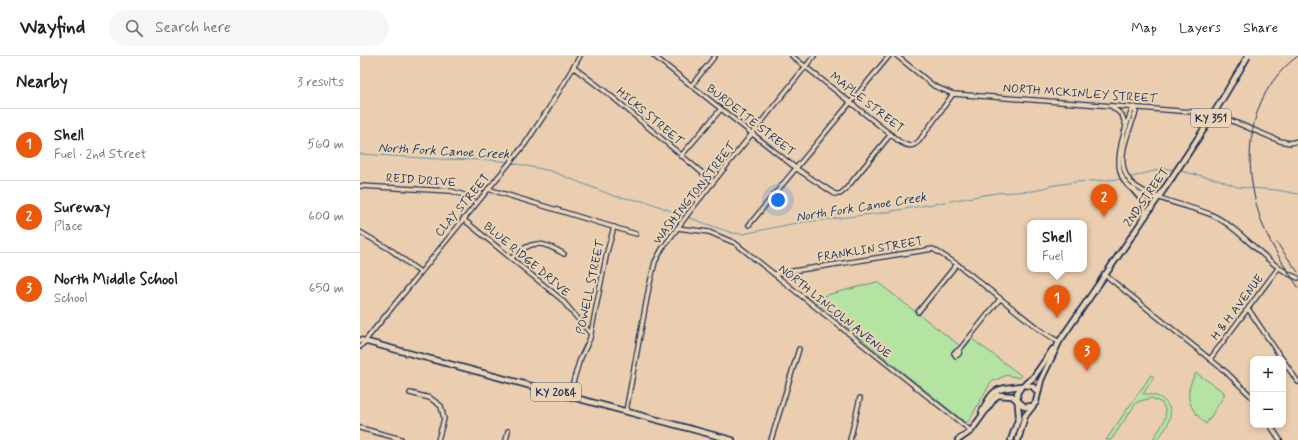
<!DOCTYPE html>
<html lang="en">
<head>
<meta charset="utf-8">
<style>
	:root { --surface:#fff; --page:#f6f6f6; --text:#222; --muted:#767676; --line:#e0e0e0; --accent:#ea580c }
	body { margin:0; font-family:Mynerve,sans-serif; background:var(--page); color:var(--text) }
	.controls { position:absolute; right:12px; bottom:12px; display:grid; overflow:hidden; border-radius:8px; box-shadow:0 2px 6px #0003 }
	.controls button { width:36px; height:36px; display:grid; place-items:center; padding:0; border:0; border-bottom:1px solid var(--line); background:var(--surface); color:var(--text); font:20px sans-serif }
	.you { position:absolute; left:418px; top:144px; width:14px; height:14px; margin:-10px; border:3px solid #fff; border-radius:50%; background:#1a73e8; box-shadow:0 0 0 6px #1a73e833 }
	.badge { display:grid; place-items:center; width:26px; height:26px; border-radius:50%; background:var(--accent); color:#fff; font-size:13px; font-weight:700 }
	.pin { position:absolute; translate:-50% -33px; filter:drop-shadow(0 1px 2px #0008) }
	.pin::after { content:''; position:absolute; top:21px; width:14px; height:12px; background:inherit; clip-path:polygon(0 0,100% 0,50% 100%) }
	.popup { position:absolute; left:667px; top:164px; width:60px; height:52px; box-sizing:border-box; display:grid; place-content:center; border-radius:8px; background:var(--surface); filter:drop-shadow(0 1px 3px #0005); font-size:13px; white-space:nowrap; color:var(--muted) }
	.popup b { font-size:15px; color:var(--text) }
	.popup::after { content:''; position:absolute; left:50%; top:100%; margin-left:-8px; border:8px solid transparent; border-top-color:var(--surface) }
	.list { margin:0; padding:0; list-style:none }
	h2 { display:flex; justify-content:space-between; align-items:center; height:52px; margin:0; padding:0 16px; font-size:17px }
	h2 small { font-size:13px; font-weight:400; color:var(--muted) }
	.list li { display:grid; grid-template-columns:26px 1fr auto; gap:12px; align-items:center; box-sizing:border-box; height:72px; padding:0 16px; border-top:1px solid var(--line) }
	.list b { display:block; font-size:15px; white-space:nowrap }
	.list p { margin:0; font-size:13px; white-space:nowrap; color:var(--muted) }
	.list em { font-size:13px; font-style:normal; color:var(--muted) }
	.icon { flex:none; width:22px; height:22px; fill:none; stroke:currentColor; stroke-width:2; stroke-linecap:round; stroke-linejoin:round }
	.map { position:relative; flex:none; width:938px; height:384px; overflow:hidden }
	header { display:flex; align-items:center; gap:24px; box-sizing:border-box; height:56px; padding:0 20px; background:var(--surface); border-bottom:1px solid var(--line) }
	header strong { font-size:19px }
	nav { display:flex; gap:22px; margin-inline-start:auto; font-size:14px }
	.search { width:280px; height:36px; background:var(--page); display:flex; align-items:center; gap:10px; box-sizing:border-box; padding:0 14px; border-radius:22px; color:var(--muted); font-size:15px }
	main { display:flex }
	aside { flex:1; background:var(--surface) }
	.map>svg:first-child { display:block }
	.green { fill:#b5e4a2; stroke:#688a80 }
	.lines { fill:none; stroke-linecap:round; stroke-linejoin:round }
	.stream { stroke:#5d94b0; stroke-width:1 }
	.minor-casing { stroke:#1b2f5e; stroke-width:6 }
	.major-casing { stroke:#1b2f5e; stroke-width:8 }
	.minor { stroke:#ebd5b4; stroke-width:3.5 }
	.major { stroke:#ebd5b4; stroke-width:4.5 }
	.rail { stroke:#1b2f5e; stroke-width:1 }
	.major-bridge-casing { stroke:#1b2f5e; stroke-width:8; stroke-linecap:butt }
	.major-bridge { stroke:#ebd5b4; stroke-width:4.5 }
	.labels { text-anchor:middle; stroke-width:4; stroke-linejoin:round; paint-order:stroke }
	.shield { fill:#ebd5b4; stroke:#596178; stroke-width:1 }
	.shield-label { font-size:11px; font-weight:bold; fill:#1b2f5e }
	.street-label { font-size:12px; fill:#1b2f5e; stroke:#ebd5b4 }
	.water-label { font-size:13px; font-style:italic; fill:#26406c; stroke:#ebd5b4 }
</style>
</head>
<body>
<header>
<strong>Wayfind</strong>
<div class="search"><svg class="icon" aria-label="search" viewBox="0 0 24 24"><circle cx="10" cy="10" r="6"/><path d="M15 15l6 6"/></svg>Search here</div>
<nav><a>Map</a><a>Layers</a><a>Share</a></nav>
</header>
<main>
<aside>
<h2>Nearby<small>3 results</small></h2>
<ul class="list">
<li><span class="badge">1</span><div><b>Shell</b><p>Fuel · 2nd Street</p></div><em>560 m</em></li>
<li><span class="badge">2</span><div><b>Sureway</b><p>Place</p></div><em>600 m</em></li>
<li><span class="badge">3</span><div><b>North Middle School</b><p>School</p></div><em>650 m</em></li>
</ul>
</aside>
<div class="map">
<svg width="938" height="384" viewBox="0 0 938 384">
	<rect width="100%" height="100%" fill="#eaceaf"/>
	<filter id="ink" filterUnits="userSpaceOnUse"><feTurbulence type="fractalNoise" baseFrequency=".025" numOctaves="2"/><feDisplacementMap in="SourceGraphic" scale="8" xChannelSelector="R" yChannelSelector="G"/><feConvolveMatrix kernelMatrix="1 2 1 2 8 2 1 2 1" color-interpolation-filters="sRGB"/></filter>
	<g filter="url(#ink)">
		<g class="green">
			<polygon points="517,226 604,293 612,283 662,320 660,322 647,319 631,326 610,363 606,367 452,243"/>
			<path d="M836 317 864 336V340L846 368C828 352 823 338 836 317Z"/>
			<path d="M791 319 794 321 783 338C798 337 815 347 809 365 807 372 801 378 797 384H792C800 372 811 362 802 347L791 342 777 346 751 384H746Z"/>
		</g>
		<g class="lines">
			<g class="stream">
				<polyline points="0,98 78,103 131,104 149,106"/>
				<polyline points="152,107 191,115 254,140 288,146 324,160"/>
				<polyline points="820,115 860,124 877,131 917,134 938,138"/>
				<polyline points="769,122 804,112 814,114"/>
				<polyline points="327,161 372,177 383,178 436,167 521,157 636,137 674,135 689,130 715,126 762,123"/>
			</g>
			<g class="minor-casing">
				<g id="minor">
					<polyline points="294,0 437,113 475,138 480,138 485,134 531,78"/>
					<path d="M432 0 540 86C548 90 552 92 559 85L593 38"/>
					<polyline points="537,0 574,30 593,38 846,57 872,65 920,85 930,87 938,85"/>
					<polyline points="213,11 250,39 353,126"/>
					<polyline points="331,30 355,0"/>
					<polyline points="751,50 762,59 766,70"/>
					<path d="M774 51 776 56C769 76 756 101 767 121 779 142 830 149 852 159 884 174 905 209 938 222"/>
					<path d="M774 51C769 59 767 68 764 77 758 99 753 122 776 136 783 140 788 142 797 141"/>
					<polyline points="321,100 361,53"/>
					<polyline points="0,130 91,135 104,139 116,147"/>
					<polyline points="128,133 276,178"/>
					<polyline points="103,163 201,243 231,278"/>
					<polyline points="389,169 529,0"/>
					<polyline points="317,172 349,176 375,187 611,375"/>
					<polyline points="0,176 31,194 60,216"/>
					<path d="M152 202C170 184 182 184 204 198"/>
					<polyline points="414,218 573,193 597,208 680,274 699,286"/>
					<polyline points="744,218 866,316 893,342"/>
					<polyline points="889,254 922,303"/>
					<polyline points="558,256 597,208"/>
					<polyline points="0,291 165,88 189,52 220,0"/>
					<polyline points="600,293 640,243"/>
					<polygon points="600,293 599,298 596,300 594,297"/>
					<polyline points="850,303 919,211"/>
					<polyline points="923,304 938,326"/>
					<polyline points="50,337 70,342 81,350 84,363 78,384"/>
					<polyline points="209,340 219,306 230,282 247,196 254,171"/>
					<polyline points="266,355 289,231 295,206 302,193 331,154 454,0"/>
					<polyline points="910,369 920,384"/>
					<polyline points="0,372 41,383"/>
					<polyline points="146,384 148,375"/>
					<polyline points="411,384 439,293"/>
					<polyline points="490,384 500,342"/>
				</g>
			</g>
			<g class="major-casing">
				<g id="major">
					<polyline points="773,133 784,146 785,159"/>
					<polyline points="0,284 372,384"/>
					<polyline points="664,329 672,330 678,336"/>
					<path d="M622 356C633 331 637 333 662 330"/>
					<polyline points="598,384 611,375 634,343 638,339 652,340 665,351 672,350"/>
					<polyline points="651,384 659,361 657,337 661,331 673,322 693,293"/>
					<polyline points="658,384 665,360 676,346 681,324 699,286 811,123"/>
				</g>
			</g>
			<use href="#minor" class="minor"/>
			<use href="#major" class="major"/>
			<g class="rail">
				<path d="M938 0C883 40 881 114 904 172 913 193 926 212 938 231"/>
				<polyline points="917,187 938,216"/>
			</g>
			<g class="major-bridge-casing">
				<polyline id="major-bridge" points="811,123 848,67 888,0"/>
			</g>
			<use href="#major-bridge" class="major-bridge"/>
		</g>
	</g>
	<g class="labels">
		<g class="shield">
			<rect x="831" y="53" width="40" height="18" rx="3"/>
			<rect x="171" y="327" width="50" height="18" rx="3"/>
		</g>
		<g class="shield-label">
			<text x="851" y="66">KY 351</text>
			<text x="196" y="340">KY 2084</text>
		</g>
		<g class="street-label">
			<text transform="translate(720 37) rotate(4)" y="4">NORTH MCKINLEY STREET</text>
			<text transform="translate(507 46) rotate(38)" y="4">MAPLE STREET</text>
			<text transform="translate(290 60) rotate(40)" y="4">HICKS STREET</text>
			<text transform="translate(391 64) rotate(38)" y="4">BURDETTE STREET</text>
			<text transform="translate(61 124) rotate(4)" y="4">REID DRIVE</text>
			<text transform="translate(334 137) rotate(-52)" y="4">WASHINGTON STREET</text>
			<text transform="translate(786 141) rotate(-55)" y="4">2ND STREET</text>
			<text transform="translate(102 149) rotate(-50)" y="4">CLAY STREET</text>
			<text transform="translate(510 193) rotate(-9)" y="4">FRANKLIN STREET</text>
			<text transform="translate(167 203) rotate(40)" y="4">BLUE RIDGE DRIVE</text>
			<text transform="translate(230 231) rotate(-78)" y="4">POWELL STREET</text>
			<text transform="translate(877 251) rotate(-53)" y="4">H &amp; H AVENUE</text>
			<text transform="translate(475 255) rotate(39)" y="4">NORTH LINCOLN AVENUE</text>
		</g>
		<g class="water-label">
			<text transform="translate(84 94) rotate(3)" y="5">North Fork Canoe Creek</text>
			<text transform="translate(501 150) rotate(-9)" y="5">North Fork Canoe Creek</text>
		</g>
	</g>
</svg>
<div class="controls">
<button>+</button>
<button>−</button>
</div>
<div class="you"></div>
<div class="pin badge" style="left:697px;top:262px">1</div>
<div class="popup"><b>Shell</b>Fuel</div>
<div class="pin badge" style="left:744px;top:161px">2</div>
<div class="pin badge" style="left:727px;top:315px">3</div>
</div>
</main>
</body>
</html>
